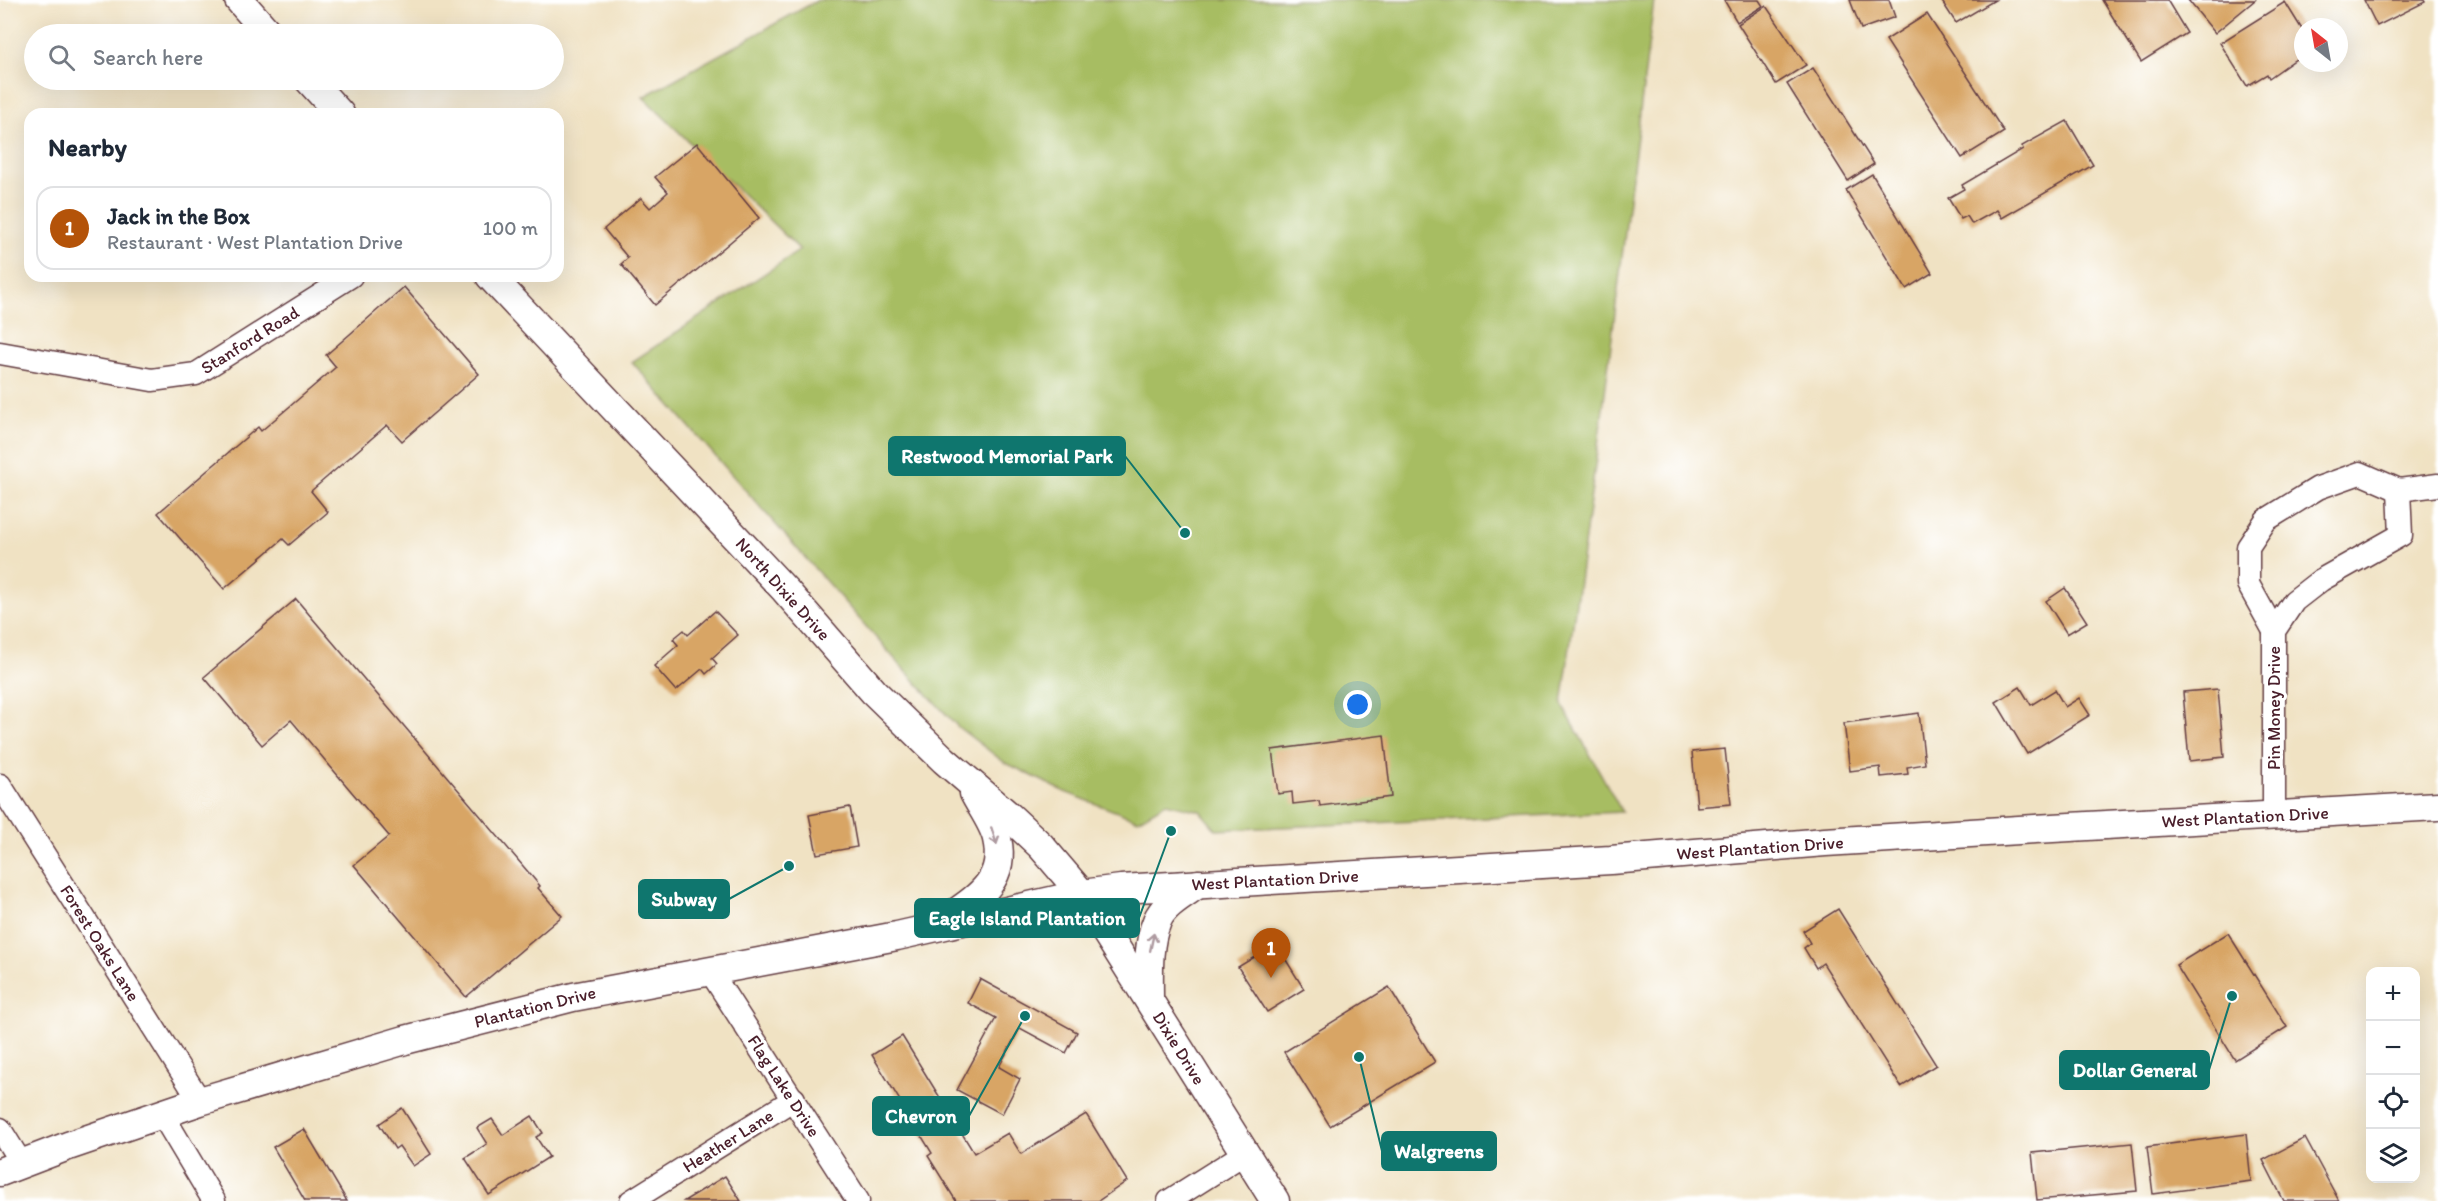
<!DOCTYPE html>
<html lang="en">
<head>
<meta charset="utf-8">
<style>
	:root { --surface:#fff; --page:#f2f2f3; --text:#1f2937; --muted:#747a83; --line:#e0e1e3; --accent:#b45309 }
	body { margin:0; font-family:Itim,sans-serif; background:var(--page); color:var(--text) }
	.controls { position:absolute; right:18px; bottom:18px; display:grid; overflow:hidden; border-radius:12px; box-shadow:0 6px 24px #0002 }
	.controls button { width:54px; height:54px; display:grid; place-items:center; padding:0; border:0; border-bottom:2px solid var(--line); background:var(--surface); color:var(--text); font:30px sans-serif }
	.compass { position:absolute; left:2294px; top:18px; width:54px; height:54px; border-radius:50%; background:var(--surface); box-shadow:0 6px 24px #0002; rotate:329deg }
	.you { position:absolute; left:1358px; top:705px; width:21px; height:21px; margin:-15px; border:4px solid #fff; border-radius:50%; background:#1a73e8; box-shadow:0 0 0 9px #1a73e833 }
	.badge { display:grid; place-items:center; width:39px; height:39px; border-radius:50%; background:var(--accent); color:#fff; font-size:20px; font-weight:700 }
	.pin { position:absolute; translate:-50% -50px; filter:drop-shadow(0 2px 3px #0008) }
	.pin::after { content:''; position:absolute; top:32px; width:21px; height:18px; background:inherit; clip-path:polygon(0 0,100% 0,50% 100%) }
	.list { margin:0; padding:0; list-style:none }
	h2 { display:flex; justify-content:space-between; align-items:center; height:78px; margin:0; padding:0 24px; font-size:26px }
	h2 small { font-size:20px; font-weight:400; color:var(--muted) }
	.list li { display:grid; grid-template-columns:39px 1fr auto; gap:18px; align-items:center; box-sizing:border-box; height:84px; margin:0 12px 12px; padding:0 12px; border:2px solid var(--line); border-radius:18px }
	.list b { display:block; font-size:22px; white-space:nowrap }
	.list p { margin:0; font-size:20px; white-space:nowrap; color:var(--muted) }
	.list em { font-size:20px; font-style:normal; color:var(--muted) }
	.icon { flex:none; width:33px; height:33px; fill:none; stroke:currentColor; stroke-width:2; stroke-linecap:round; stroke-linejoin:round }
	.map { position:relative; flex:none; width:2438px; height:1201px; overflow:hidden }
	.search { position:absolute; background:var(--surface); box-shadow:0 6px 24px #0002; left:24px; top:24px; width:540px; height:66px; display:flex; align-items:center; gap:15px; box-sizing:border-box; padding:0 21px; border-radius:33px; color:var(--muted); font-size:22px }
	.panel { position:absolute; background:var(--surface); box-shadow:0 6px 24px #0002; left:24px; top:108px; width:540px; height:174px; border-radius:18px }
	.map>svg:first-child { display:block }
	.green { fill:#a7bd62; stroke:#786e46; stroke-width:1.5 }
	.building { fill:#d8a565 }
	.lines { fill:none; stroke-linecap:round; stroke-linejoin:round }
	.minor-casing { stroke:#633c42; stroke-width:25 }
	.major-casing { stroke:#633c42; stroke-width:31 }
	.minor { stroke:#fff; stroke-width:22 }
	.major { stroke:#fff; stroke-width:28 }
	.oneway { stroke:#ae9aa0 }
	.labels { text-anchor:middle; stroke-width:6; stroke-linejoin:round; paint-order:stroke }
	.street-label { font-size:18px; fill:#4a1f2b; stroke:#fff }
	.leader { fill:none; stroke:#0f766e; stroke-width:2 }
	.callout-dot { fill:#0f766e; stroke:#fff; stroke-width:2 }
	.callout { fill:#0f766e; stroke:#0f766e; stroke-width:2 }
	.callout-label { font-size:20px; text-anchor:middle; font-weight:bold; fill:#fff }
</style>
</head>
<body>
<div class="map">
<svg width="2438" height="1201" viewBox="0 0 2438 1201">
	<rect width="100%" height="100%" fill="#fff"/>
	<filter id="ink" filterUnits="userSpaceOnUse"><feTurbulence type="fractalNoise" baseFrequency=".0167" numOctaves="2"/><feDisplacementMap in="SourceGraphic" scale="12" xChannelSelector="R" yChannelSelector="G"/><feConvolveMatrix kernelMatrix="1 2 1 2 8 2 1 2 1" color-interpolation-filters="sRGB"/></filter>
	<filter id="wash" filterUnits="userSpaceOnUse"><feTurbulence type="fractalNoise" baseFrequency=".008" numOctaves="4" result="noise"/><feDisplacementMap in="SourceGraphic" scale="24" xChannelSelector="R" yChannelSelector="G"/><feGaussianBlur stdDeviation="1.35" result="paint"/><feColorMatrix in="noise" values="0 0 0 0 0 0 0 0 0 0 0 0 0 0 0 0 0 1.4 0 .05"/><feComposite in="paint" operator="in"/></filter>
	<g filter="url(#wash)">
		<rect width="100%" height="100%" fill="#f0e2c3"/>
		<polygon class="green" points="818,0 1654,0 1604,401 1562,704 1622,812 1216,830 1200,811 1166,803 1138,820 1065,792 1004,762 958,727 901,666 632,362 800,250 643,97"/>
		<g id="blocks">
			<g class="building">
				<polygon points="1724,0 1759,0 1763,6 1737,22"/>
				<polygon points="1850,0 1889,0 1895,17 1861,29"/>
				<polygon points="1941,0 1995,0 1956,23"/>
				<polygon points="2102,0 2167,0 2187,33 2141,62"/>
				<polygon points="2188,0 2255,0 2215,33"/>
				<polygon points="2364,0 2424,0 2425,2 2377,26"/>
				<polygon points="2285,2 2303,31 2303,54 2269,78 2267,74 2247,86 2220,43"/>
				<polygon points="1766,6 1806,65 1776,84 1738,24"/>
				<polygon points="1927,14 2004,132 1962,158 1886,40"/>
				<polygon points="1813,68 1874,164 1848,181 1787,84"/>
				<polygon points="2067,121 2093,165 2002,218 1997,210 1972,224 1967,216 1961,219 1948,198 1964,189 1962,185 2023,149 2022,146"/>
				<polygon points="697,143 759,218 655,305 621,264 628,258 604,229 641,198 650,208 668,192 655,177"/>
				<polygon points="1872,174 1932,273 1906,289 1846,190"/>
				<polygon points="404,287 479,374 402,441 387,425 311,491 328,512 289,545 283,539 224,589 158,513 258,427 261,431 336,367 326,355"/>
				<polygon points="2065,588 2087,622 2067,634 2046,601"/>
				<polygon points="296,599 540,886 538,888 562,916 466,997 354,865 389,836 291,720 262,745 204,677"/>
				<polygon points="715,611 738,635 712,658 717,664 706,674 702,669 676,691 654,666 678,645 673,639 684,630 688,635"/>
				<polygon points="2020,687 2031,705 2055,690 2065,707 2079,698 2090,715 2027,754 1996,702"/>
				<polygon points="2218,689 2224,757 2189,761 2183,692"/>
				<polygon points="1919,713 1925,764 1907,767 1908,774 1881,777 1880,767 1850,771 1844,723"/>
				<polygon points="1384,735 1391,797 1320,806 1319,801 1293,804 1292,792 1278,794 1272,750"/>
				<polygon points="1725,749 1731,804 1697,807 1692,752"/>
				<polygon points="850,807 857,847 817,854 809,815"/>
				<polygon points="1838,909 1936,1065 1901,1087 1823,963 1816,968 1804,948 1810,943 1803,931"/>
				<polygon points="2228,933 2287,1027 2235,1060 2176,965"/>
				<polygon points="1276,944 1304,989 1267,1012 1238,967"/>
				<polygon points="980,979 1077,1032 1066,1053 1020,1028 999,1067 1020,1079 1002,1114 957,1090 996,1018 968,1003"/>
				<polygon points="1389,987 1435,1062 1330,1126 1284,1052"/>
				<polygon points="902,1036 974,1153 1008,1133 1021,1154 1086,1114 1127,1181 1098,1201 956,1201 928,1156 932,1153 872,1055"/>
				<polygon points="402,1108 431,1154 413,1166 399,1146 395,1149 379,1124"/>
				<polygon points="532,1116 543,1133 536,1137 549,1157 489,1195 465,1158 487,1144 477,1128 492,1119 503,1135"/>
				<polygon points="304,1129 347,1201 305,1201 273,1147"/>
				<polygon points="2246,1134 2251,1181 2153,1194 2147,1147"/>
				<polygon points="2305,1138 2339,1201 2284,1201 2263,1160"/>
				<polygon points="2132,1143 2137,1191 2037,1200 2032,1153"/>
				<polygon points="725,1176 741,1201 684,1201"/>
			</g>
		</g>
	</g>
	<g filter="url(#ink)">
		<use href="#blocks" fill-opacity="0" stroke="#633c42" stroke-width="1.5"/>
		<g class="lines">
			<g class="minor-casing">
				<g id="minor">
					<polyline points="0,353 152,380 196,374 351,276"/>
					<polyline points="2399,490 2438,485"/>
					<polyline points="2274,631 2248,584 2248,547 2266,520 2318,488 2360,473 2399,490"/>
					<polyline points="0,785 200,1101"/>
					<polyline points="2274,815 2274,631 2294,601 2321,580 2401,535 2399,490"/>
					<polyline points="710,971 858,1201"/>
					<polyline points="162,1114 214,1201"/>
					<polyline points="0,1129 21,1163"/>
					<polyline points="631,1201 794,1099"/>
					<polyline points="1169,1201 1245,1153"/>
				</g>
			</g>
			<g class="major-casing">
				<g id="major">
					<polyline points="239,0 269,34"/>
					<polyline points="309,80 340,114"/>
					<polyline points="490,276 785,590 874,692 944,760 1009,816 1041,846 1082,894 1275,1201"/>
					<path d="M944 921C975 899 1007 882 997 839 994 824 981 807 974 793"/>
					<path d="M1149 1000C1149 974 1147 945 1157 921 1163 905 1184 894 1198 884"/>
					<polyline points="0,1172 68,1146 200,1101 405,1040 573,997 897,936 1082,894 1121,889 1611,860 1825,842 2035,829 2438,806"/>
				</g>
			</g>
			<use href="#minor" class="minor"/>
			<use href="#major" class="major"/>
		</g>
		<defs><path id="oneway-shaft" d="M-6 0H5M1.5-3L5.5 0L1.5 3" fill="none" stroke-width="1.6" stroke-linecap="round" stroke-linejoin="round" transform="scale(1.5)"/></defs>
		<g class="oneway">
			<use href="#oneway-shaft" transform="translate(994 836) rotate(72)"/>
			<use href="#oneway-shaft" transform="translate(1152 942) rotate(-78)"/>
		</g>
	</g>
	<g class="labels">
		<g class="street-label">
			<text transform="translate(250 340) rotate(-32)" y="6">Stanford Road</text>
			<text transform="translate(783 589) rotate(48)" y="6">North Dixie Drive</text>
			<text transform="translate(2274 708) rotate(-90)" y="6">Pin Money Drive</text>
			<text transform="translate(2245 817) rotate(-3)" y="6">West Plantation Drive</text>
			<text transform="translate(1760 848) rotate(-4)" y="6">West Plantation Drive</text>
			<text transform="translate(1275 880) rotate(-3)" y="6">West Plantation Drive</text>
			<text transform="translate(100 943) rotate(58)" y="6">Forest Oaks Lane</text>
			<text transform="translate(535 1007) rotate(-14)" y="6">Plantation Drive</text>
			<text transform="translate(1179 1048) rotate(58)" y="6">Dixie Drive</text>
			<text transform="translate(784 1086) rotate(57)" y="6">Flag Lake Drive</text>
			<text transform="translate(728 1141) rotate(-32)" y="6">Heather Lane</text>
		</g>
	</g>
	<path class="leader" d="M1185 533L1125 456M789 866L729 899M1171 831L1139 918M2232 996L2209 1070M1025 1016L969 1116M1359 1057L1382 1151"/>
	<g class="callout-dot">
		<circle cx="1185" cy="533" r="6"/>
		<circle cx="789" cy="866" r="6"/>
		<circle cx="1171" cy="831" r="6"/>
		<circle cx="2232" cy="996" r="6"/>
		<circle cx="1025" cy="1016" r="6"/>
		<circle cx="1359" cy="1057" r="6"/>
	</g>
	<g class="callout">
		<rect x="889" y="437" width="236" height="38" rx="6"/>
		<rect x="639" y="880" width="90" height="38" rx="6"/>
		<rect x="915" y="899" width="224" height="38" rx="6"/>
		<rect x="2060" y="1051" width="149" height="38" rx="6"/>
		<rect x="873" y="1097" width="96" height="38" rx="6"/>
		<rect x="1382" y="1132" width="114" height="38" rx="6"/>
	</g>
	<g class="callout-label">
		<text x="1007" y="463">Restwood Memorial Park</text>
		<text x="684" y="906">Subway</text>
		<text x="1027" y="925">Eagle Island Plantation</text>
		<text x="2135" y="1077">Dollar General</text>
		<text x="921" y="1123">Chevron</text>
		<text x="1439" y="1158">Walgreens</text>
	</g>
</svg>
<div class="controls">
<button>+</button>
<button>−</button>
<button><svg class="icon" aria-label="locate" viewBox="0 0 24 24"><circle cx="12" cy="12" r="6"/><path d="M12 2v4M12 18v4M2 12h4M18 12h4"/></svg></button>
<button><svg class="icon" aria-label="layers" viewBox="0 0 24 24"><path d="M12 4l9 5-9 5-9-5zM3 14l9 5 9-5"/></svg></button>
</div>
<svg class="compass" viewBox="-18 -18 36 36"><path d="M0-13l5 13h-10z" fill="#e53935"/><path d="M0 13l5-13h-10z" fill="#747a83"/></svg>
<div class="you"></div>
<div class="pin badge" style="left:1271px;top:978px">1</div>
<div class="search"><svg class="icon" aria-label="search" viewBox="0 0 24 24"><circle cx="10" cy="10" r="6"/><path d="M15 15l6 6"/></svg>Search here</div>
<section class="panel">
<h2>Nearby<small></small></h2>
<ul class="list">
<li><span class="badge">1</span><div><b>Jack in the Box</b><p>Restaurant · West Plantation Drive</p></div><em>100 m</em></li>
</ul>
</section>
</div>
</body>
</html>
